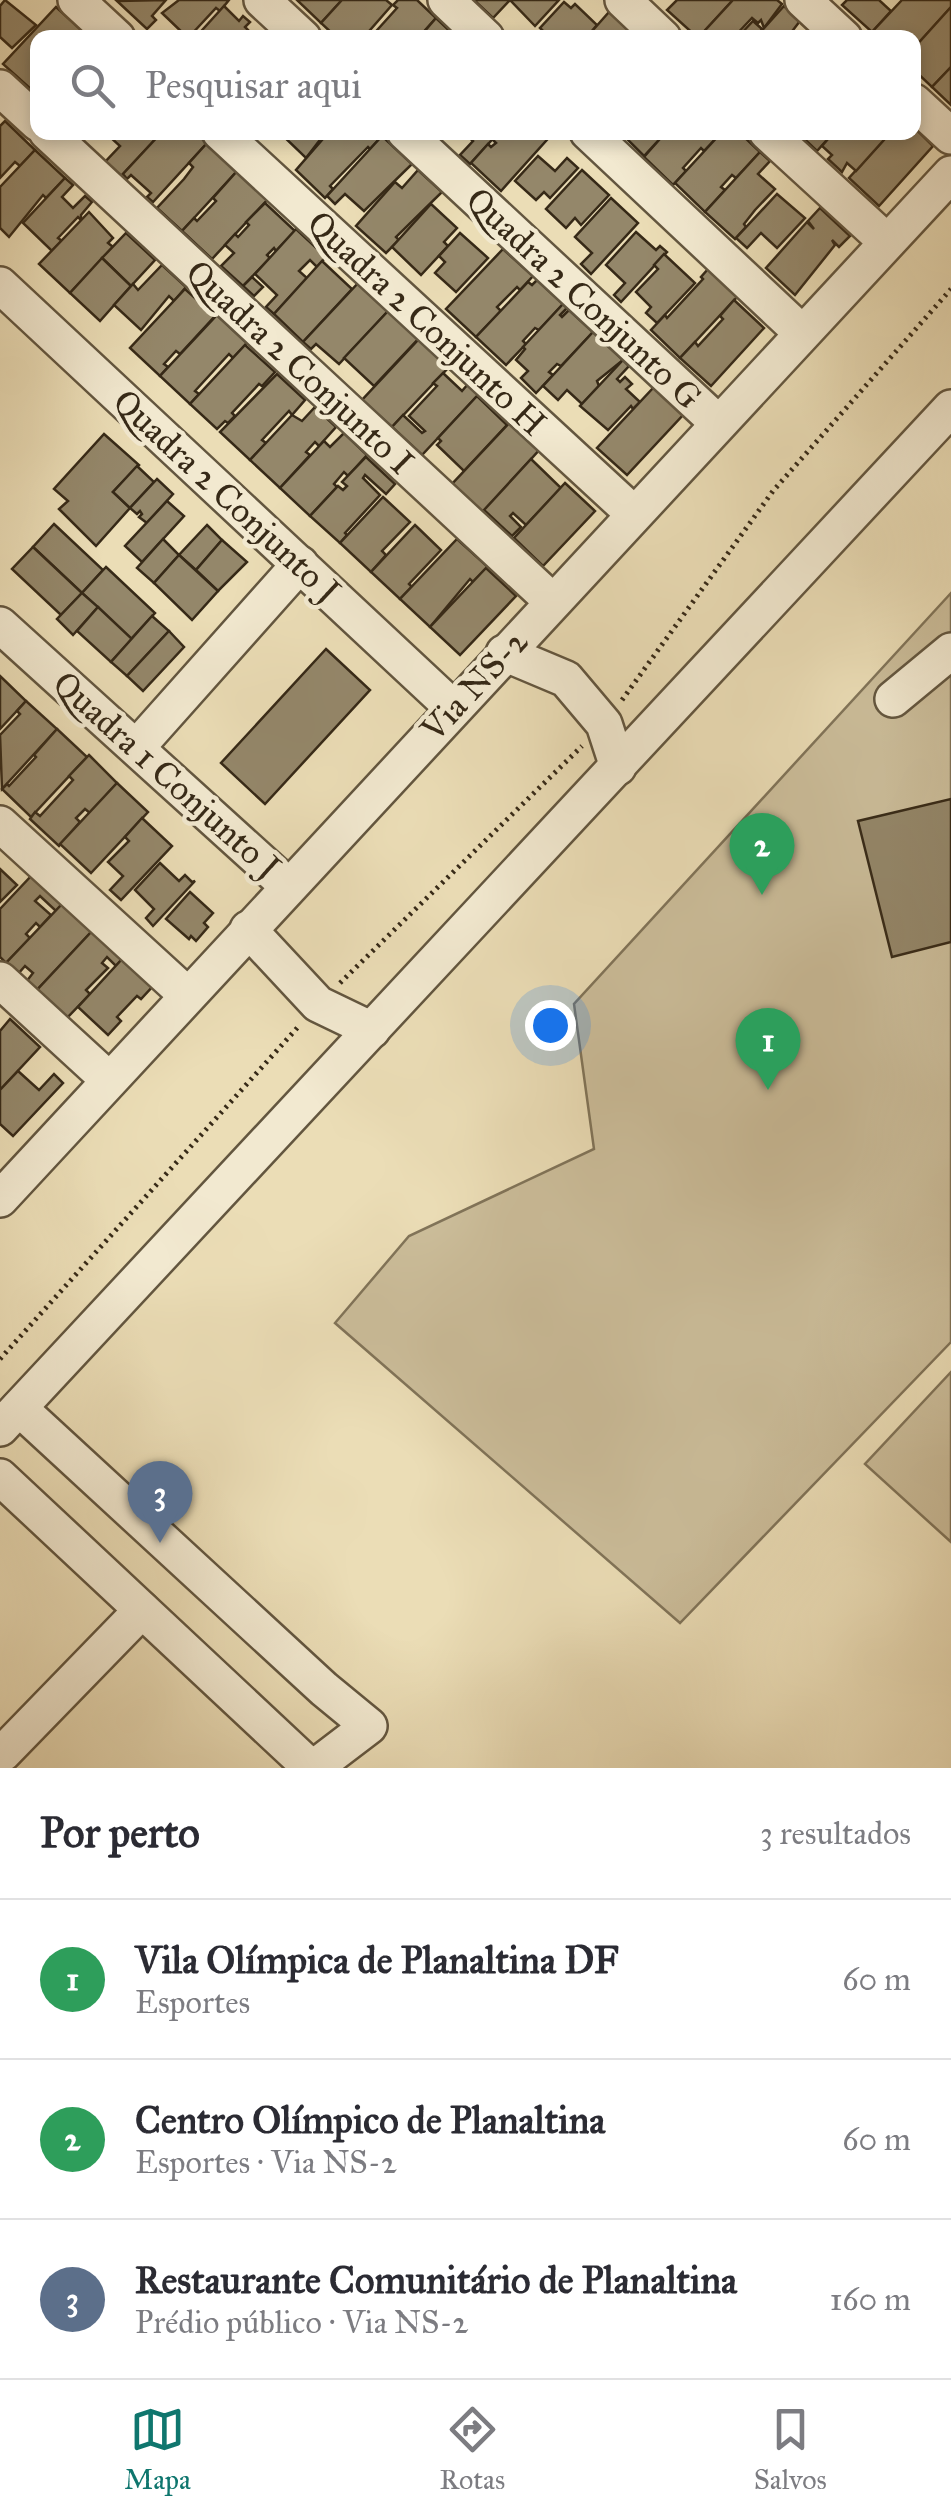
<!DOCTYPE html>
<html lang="pt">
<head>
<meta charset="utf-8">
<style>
	:root { --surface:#fff; --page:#f7f7f7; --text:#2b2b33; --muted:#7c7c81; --line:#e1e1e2; --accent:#0f766e }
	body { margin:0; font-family:"IM FELL Great Primer",serif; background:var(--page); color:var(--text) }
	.you { position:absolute; left:550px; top:1025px; width:35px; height:35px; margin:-25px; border:8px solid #fff; border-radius:50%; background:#1a73e8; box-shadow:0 0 0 15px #1a73e833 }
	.badge { display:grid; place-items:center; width:65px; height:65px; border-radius:50%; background:var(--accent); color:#fff; font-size:32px; font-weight:700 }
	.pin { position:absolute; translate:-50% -82px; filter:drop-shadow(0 2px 5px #0008) }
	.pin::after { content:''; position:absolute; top:52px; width:35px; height:30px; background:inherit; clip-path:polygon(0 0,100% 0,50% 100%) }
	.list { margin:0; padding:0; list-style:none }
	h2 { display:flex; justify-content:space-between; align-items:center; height:130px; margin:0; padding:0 40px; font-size:42px }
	h2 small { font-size:32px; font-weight:400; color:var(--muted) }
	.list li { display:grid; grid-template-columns:65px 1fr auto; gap:30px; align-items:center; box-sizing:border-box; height:160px; padding:0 40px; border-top:2px solid var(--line) }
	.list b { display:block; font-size:38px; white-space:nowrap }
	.list p { margin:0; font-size:32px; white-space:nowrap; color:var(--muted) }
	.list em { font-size:32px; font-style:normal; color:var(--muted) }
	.icon { flex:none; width:55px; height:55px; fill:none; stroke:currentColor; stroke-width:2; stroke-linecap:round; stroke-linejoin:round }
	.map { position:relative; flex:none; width:951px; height:1768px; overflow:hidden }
	.search { position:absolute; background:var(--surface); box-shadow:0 5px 15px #0003; left:30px; right:30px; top:30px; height:110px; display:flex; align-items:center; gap:25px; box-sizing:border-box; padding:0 35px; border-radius:20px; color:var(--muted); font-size:38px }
	.sheet { height:610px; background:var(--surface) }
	nav { display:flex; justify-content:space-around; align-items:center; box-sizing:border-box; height:140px; border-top:2px solid var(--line); background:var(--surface); font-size:28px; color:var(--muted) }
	nav a { display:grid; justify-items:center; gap:5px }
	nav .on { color:var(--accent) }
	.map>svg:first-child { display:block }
	.green { fill:#ccbe9b; stroke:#817459; stroke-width:2.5 }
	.building { fill:#94876a; stroke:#362917; stroke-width:2.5 }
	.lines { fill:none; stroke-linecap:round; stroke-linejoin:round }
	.minor-casing { stroke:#63563f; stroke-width:40 }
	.path { stroke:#362917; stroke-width:5; stroke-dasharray:2.5 5; stroke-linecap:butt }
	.minor { stroke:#f2e9d0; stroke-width:35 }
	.labels { text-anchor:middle; stroke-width:9; stroke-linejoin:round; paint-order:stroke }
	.street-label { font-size:35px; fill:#362917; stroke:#f2e9d0 }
</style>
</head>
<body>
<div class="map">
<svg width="951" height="1768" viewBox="0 0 951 1768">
	<rect width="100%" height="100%" fill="#ebddb6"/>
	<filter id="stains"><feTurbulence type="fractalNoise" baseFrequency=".002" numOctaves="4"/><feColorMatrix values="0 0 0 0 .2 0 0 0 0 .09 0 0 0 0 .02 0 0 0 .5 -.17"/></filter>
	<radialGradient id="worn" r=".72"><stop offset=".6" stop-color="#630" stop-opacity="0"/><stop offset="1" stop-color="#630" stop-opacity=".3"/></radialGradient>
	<g class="green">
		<polygon points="951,593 951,1342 680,1623 335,1323 409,1236 594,1149 574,1004"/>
		<polygon points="951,1372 951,1542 865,1464"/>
	</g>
	<g class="building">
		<polygon points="5,0 36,25 12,48 0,37 0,6"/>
		<polygon points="166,0 152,16 156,20 147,29 117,1"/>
		<polygon points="179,0 229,0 220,11 216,8 188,38 162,13"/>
		<polygon points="297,0 342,0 321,23"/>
		<polygon points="342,0 386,0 392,5 363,38 351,35 337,38 321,23"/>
		<polygon points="398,0 417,0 436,18 418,38 370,38 397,8 393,5"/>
		<polygon points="474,0 510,0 493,18"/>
		<polygon points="510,0 559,0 535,26"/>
		<polygon points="677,0 733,0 698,38 667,10"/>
		<polygon points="733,0 777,0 782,4 764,28 761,20 758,23 752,18 733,38 698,38"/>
		<polygon points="847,0 879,0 891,11 872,32 842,5"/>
		<polygon points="902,0 951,0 951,7 914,48 914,38 878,38 872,32"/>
		<polygon points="564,2 571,8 575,4 597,25 586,38 550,38 540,28"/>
		<polygon points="224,6 239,21 243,16 250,22 245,27 249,31 243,38 195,38"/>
		<polygon points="784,6 800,21 787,38 755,38"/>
		<polygon points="56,7 86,34 83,38 38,38 38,87 33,91 3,64"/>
		<polygon points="951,7 951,67 932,87 914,70 914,48"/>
		<polygon points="609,12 637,38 586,38"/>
		<polygon points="436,18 457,38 425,38 427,35 424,32"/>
		<polygon points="753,21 762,29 755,38 737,38"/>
		<polygon points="951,67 951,105 932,87"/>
		<polygon points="5,121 35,150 20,166 15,162 0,178 0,126"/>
		<polygon points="914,127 933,146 879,206 849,178 891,132 914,132"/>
		<polygon points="113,132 162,132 121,176 105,162 120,146 109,136"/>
		<polygon points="162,132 198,132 208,142 153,202 147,197 151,193 131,175 127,179 123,174"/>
		<polygon points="279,132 326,132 306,158"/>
		<polygon points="329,132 378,132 382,136 370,149 368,147 330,186 333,189 325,198 296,170"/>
		<polygon points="463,132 499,132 470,164 460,155 473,141"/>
		<polygon points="499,132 554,132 501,191 471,163 488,144 491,147 496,143 493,140"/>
		<polygon points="666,132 722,132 704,151 701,148 683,168 686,171 673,185 644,157"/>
		<polygon points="666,132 644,156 628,140 634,132"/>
		<polygon points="722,132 739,132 760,152 736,178 732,175 721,187 725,190 705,212 675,183"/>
		<polygon points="797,132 834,132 817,151"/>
		<polygon points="834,132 891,132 856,171 847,163 842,172 828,159 832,155 822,146"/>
		<polygon points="382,136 412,164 364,211 345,194 335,204 327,196"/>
		<polygon points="208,142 238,170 182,231 157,208 184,179 193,167 189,163"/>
		<polygon points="35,150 65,178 46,198 43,195 9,237 0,228 0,187"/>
		<polygon points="760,152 770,161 758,174 775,189 755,210 744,224 746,227 735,239 705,212"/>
		<polygon points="538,156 555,171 567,158 578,168 550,198 544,192 536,200 515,181"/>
		<polygon points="238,170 269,198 212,259 182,231 194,218 197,221 216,201 213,198"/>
		<polygon points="418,170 442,192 396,237 399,240 386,253 356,226 395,182 402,188"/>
		<polygon points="582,170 609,195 581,225 575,218 566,228 546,209"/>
		<polygon points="65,178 73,185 62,197 73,208 85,196 92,202 81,215 81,220 78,217 58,238 62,241 52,251 23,223"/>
		<polygon points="777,194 805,218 777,248 761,233 747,248 736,238"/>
		<polygon points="611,198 638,223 591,274 581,264 592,253 575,237"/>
		<polygon points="265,203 295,231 276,251 274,248 267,255 270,258 243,286 221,266 234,253 225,245 235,234 238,237 249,225 246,222"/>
		<polygon points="431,204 457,228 444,242 448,246 421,275 392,247"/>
		<polygon points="820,208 850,236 839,247 832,240 835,245 795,295 766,268 807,222 814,229 808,221"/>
		<polygon points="89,212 113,238 108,243 113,247 70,293 39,264"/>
		<polygon points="296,229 326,257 317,267 310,260 299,271 307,278 274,314 266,307 277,295 255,274"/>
		<polygon points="636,232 656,250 660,246 667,252 621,302 614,295 625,283 606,265"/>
		<polygon points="126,233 155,260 131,286 102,258"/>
		<polygon points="460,233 488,258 456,292 435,273 445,262 439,256"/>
		<polygon points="503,249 533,276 520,290 517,287 497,307 501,311 476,337 446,309"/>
		<polygon points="664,254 695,283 657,323 646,313 651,307 636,292 658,269 654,265"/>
		<polygon points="102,258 131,286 100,321 70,293"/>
		<polygon points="322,261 352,289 303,342 274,314"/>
		<polygon points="162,265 186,287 174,301 169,296 141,330 114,305 133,284 138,290"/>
		<polygon points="708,269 737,297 680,358 651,330 665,315 667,318 703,279 701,277"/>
		<polygon points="252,277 263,287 254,296 243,286"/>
		<polygon points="537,280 563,304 539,330 535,328 523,341 526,344 506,365 476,337 528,282 532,285"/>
		<polygon points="360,281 389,310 339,364 316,344 311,349 303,342"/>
		<polygon points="185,289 215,316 180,354 176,351 164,364 168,367 160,376 130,348"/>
		<polygon points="734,300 764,328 711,386 680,358 695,342 698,346 723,319 720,316"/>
		<polygon points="563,304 567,308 560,315 562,317 569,310 593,332 561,366 557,364 549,372 553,375 536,393 521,378 528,371 516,360 525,349 523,347"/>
		<polygon points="389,310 420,337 374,386 344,358"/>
		<polygon points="217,315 247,343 233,358 229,354 195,391 199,394 190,404 160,376"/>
		<polygon points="593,332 623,360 597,381 599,386 582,404 567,390 558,400 543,386"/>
		<polygon points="419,339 449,367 392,427 362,400"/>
		<polygon points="245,345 275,372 262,386 259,384 232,413 235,416 228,423 225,421 217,429 190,404"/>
		<polygon points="623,360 629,366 617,379 620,382 625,377 632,384 626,389 640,402 633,409 631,406 608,430 580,406"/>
		<polygon points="443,373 462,391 468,384 479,394 422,455 392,427 403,415 422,433 425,431 409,416 437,386 433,383"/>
		<polygon points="277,374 305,400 292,415 289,411 262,440 266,443 250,460 220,432"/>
		<polygon points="654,387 683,415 627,475 597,448"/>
		<polygon points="477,396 507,425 464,471 437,445 441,441 438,438"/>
		<polygon points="315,407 336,427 319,446 315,442 306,452 310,455 280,488 250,460 292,415 302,421"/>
		<polygon points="511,421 541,448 483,512 452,484"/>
		<polygon points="344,433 367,455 348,476 344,472 334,484 337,487 310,516 280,488 324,441 330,447"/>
		<polygon points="104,434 139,465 113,492 130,508 96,546 59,509 68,501 54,489"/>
		<polygon points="366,457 395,484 386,494 365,475 363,478 380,495 345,533 347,535 340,543 310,516 338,486 343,490 347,486 342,482"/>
		<polygon points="531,459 561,488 526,525 513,513 510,516 521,527 512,536 484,510"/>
		<polygon points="137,466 154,482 130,508 113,492"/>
		<polygon points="157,479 173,494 147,523 139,517 142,514 140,511 137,514 130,508"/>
		<polygon points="565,483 595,511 543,566 514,538"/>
		<polygon points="383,497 410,522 382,551 386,555 371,572 340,543"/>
		<polygon points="167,501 184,516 142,562 125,546"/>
		<polygon points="54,524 103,570 82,593 33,547"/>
		<polygon points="207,525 222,540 196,570 179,555"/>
		<polygon points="415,525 441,550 409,584 412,587 400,599 371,572"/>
		<polygon points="163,539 179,555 154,583 137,568"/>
		<polygon points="457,539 488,567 473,582 470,579 430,627 400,599"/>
		<polygon points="222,540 247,562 218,591 196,570"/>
		<polygon points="33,547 82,593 61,615 12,569"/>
		<polygon points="179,555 218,591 192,620 154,583"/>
		<polygon points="106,567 155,613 131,639 82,593"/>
		<polygon points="486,568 516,596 460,655 430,627"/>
		<polygon points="82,593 98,607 73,635 57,619"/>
		<polygon points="98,607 132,639 111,662 77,631"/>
		<polygon points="152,616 169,631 127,676 111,662"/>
		<polygon points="169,631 184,647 143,691 127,676"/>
		<polygon points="326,649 370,690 265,804 221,763"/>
		<polygon points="0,676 26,701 0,729"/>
		<polygon points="26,701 57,729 2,789 0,735 20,714 17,711"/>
		<polygon points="57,729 87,757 31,817 2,789 7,784 9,786 36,757 34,755"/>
		<polygon points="89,755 117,783 90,813 85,809 76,818 80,822 59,846 30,819 35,812 40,816 73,780 69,776"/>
		<polygon points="117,783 148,812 91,873 60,844"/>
		<polygon points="951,799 951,942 892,957 858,821"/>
		<polygon points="142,818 172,846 121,900 110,890 123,876 108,862 129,841 125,837"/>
		<polygon points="160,863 179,881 185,875 192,882 195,881 153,926 146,918 154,909 135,890"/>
		<polygon points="0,869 17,885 0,902"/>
		<polygon points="33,874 63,903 56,911 40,896 35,901 51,915 40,927 36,923 26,934 30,938 6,963 0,957 0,909"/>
		<polygon points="190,892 213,913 204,923 208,927 196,941 191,936 189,939 166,919"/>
		<polygon points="63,903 93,930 36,991 26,982 33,973 25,966 18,974 6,963"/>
		<polygon points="93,930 123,958 116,966 107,957 102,963 108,968 86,990 90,994 66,1019 36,991"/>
		<polygon points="123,958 153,986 141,999 137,996 117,1017 121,1021 108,1035 78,1007"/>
		<polygon points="10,1019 40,1047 0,1090 0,1031"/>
		<polygon points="18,1071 39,1090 54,1074 63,1083 13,1136 0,1124 0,1090"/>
	</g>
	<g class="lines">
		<g class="minor-casing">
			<g id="minor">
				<polyline points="76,0 117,38"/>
				<polyline points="262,0 303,38"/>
				<polyline points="446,0 486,38"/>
				<polyline points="623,0 663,38"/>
				<polyline points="803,0 844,38"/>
				<polyline points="0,88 38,123"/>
				<polyline points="914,102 951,136"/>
				<polyline points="47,132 552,601"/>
				<polyline points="220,132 634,514"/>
				<polyline points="405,132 718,423"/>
				<polyline points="588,132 802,333"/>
				<polyline points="767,132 887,242"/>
				<polyline points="0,285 453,708"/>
				<polyline points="0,625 288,886"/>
				<polyline points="504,653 566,679 604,724 618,767"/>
				<polyline points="893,699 951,651"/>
				<polyline points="137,747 300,564"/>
				<polyline points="0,824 187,995"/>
				<polyline points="248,929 318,1004 372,1030"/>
				<polyline points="0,980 109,1080"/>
				<polyline points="0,1199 951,174"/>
				<polyline points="19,1408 324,1689 369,1726 314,1768"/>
				<polyline points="0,1428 951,408"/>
				<polyline points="0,1477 311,1768"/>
				<polyline points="3,1753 142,1610"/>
			</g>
		</g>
		<g class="path">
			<polyline points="622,700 773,491 951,289"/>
			<polyline points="340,983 582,746"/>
			<polyline points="0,1359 298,1027"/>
		</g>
		<use href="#minor" class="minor"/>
	</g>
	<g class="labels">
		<g class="street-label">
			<text transform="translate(584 298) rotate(43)" y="12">Quadra 2 Conjunto G</text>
			<text transform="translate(427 323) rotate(43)" y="12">Quadra 2 Conjunto H</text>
			<text transform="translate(300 367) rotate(43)" y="12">Quadra 2 Conjunto I</text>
			<text transform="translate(227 496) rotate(43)" y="12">Quadra 2 Conjunto J</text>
			<text transform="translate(474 685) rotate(-47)" y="12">Via NS-2</text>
			<text transform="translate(167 775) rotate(42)" y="12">Quadra 1 Conjunto J</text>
		</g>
	</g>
	<rect width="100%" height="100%" filter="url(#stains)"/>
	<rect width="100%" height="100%" fill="url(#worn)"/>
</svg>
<div class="you"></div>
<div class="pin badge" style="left:768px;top:1090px;background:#2e9e5b">1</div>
<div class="pin badge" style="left:762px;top:895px;background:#2e9e5b">2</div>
<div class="pin badge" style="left:160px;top:1543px;background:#5c6f8a">3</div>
<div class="search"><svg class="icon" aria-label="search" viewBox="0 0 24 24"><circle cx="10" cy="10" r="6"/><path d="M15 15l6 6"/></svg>Pesquisar aqui</div>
</div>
<section class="sheet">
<h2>Por perto<small>3 resultados</small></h2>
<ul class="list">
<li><span class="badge" style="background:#2e9e5b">1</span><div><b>Vila Olímpica de Planaltina DF</b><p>Esportes</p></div><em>60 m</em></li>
<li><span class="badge" style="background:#2e9e5b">2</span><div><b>Centro Olímpico de Planaltina</b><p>Esportes · Via NS-2</p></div><em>60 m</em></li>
<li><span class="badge" style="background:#5c6f8a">3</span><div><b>Restaurante Comunitário de Planaltina</b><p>Prédio público · Via NS-2</p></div><em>160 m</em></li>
</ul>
</section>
<nav>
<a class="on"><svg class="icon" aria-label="map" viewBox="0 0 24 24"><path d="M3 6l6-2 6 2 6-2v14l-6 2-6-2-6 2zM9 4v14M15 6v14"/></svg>Mapa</a>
<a><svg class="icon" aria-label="directions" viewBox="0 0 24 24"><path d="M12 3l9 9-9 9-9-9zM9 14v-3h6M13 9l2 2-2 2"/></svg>Rotas</a>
<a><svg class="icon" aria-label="saved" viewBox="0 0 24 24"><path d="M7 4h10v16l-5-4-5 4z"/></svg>Salvos</a>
</nav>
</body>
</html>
